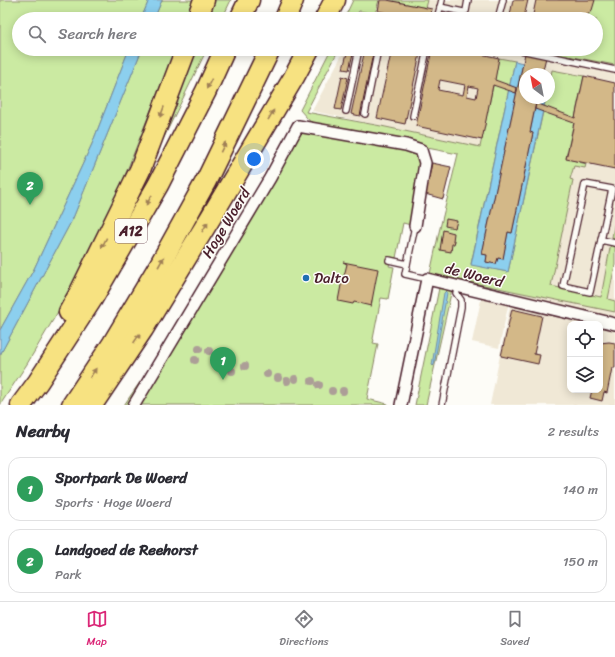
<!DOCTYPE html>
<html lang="en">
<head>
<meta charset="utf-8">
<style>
	:root { --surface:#fff; --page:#f2f2f3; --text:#2b2b33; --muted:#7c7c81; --line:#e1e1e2; --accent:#db2777 }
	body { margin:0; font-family:Sriracha,sans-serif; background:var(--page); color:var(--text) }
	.controls { position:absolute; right:12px; bottom:12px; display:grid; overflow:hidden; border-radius:8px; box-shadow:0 2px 10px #0003 }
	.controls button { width:36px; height:36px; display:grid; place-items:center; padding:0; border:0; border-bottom:1px solid var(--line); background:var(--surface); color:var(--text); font:20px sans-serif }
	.compass { position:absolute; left:519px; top:68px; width:36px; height:36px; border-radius:50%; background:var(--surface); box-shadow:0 2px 10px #0003; rotate:328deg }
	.you { position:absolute; left:254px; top:159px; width:14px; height:14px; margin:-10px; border:3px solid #fff; border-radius:50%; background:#1a73e8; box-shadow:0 0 0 6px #1a73e833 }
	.badge { display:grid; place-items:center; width:26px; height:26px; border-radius:50%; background:var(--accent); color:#fff; font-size:13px; font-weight:700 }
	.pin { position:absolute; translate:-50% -33px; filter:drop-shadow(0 1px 2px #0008) }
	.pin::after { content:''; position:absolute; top:21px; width:14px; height:12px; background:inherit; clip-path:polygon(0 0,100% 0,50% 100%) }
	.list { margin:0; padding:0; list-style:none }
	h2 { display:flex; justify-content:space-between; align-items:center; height:52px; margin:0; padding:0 16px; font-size:17px }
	h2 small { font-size:13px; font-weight:400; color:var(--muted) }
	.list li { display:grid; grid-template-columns:26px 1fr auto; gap:12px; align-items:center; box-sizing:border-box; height:64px; margin:0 8px 8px; padding:0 8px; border:1px solid var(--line); border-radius:12px }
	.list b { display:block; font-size:15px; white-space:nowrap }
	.list p { margin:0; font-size:13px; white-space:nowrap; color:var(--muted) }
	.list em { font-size:13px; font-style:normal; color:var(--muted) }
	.icon { flex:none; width:22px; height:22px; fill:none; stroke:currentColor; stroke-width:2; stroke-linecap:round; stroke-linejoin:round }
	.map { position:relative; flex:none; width:615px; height:405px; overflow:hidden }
	.search { position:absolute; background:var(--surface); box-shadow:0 2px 10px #0003; left:12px; right:12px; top:12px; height:44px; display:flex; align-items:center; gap:10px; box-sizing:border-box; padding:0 14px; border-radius:22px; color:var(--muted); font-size:15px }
	.sheet { height:196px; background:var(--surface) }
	nav { display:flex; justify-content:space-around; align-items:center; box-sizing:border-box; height:56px; border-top:1px solid var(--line); background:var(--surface); font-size:11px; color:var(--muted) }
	nav a { display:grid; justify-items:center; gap:2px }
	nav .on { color:var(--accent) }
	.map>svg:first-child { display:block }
	.built { fill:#f0e8d6; fill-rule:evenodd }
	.green { fill:#cbeaa2; stroke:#8a8466 }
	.water { fill:#8ccfee; stroke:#7289a0 }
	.building { fill:#d3b888; stroke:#4a1f2b; fill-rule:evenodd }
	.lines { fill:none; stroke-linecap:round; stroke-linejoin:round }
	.lane-casing { stroke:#4a1f2b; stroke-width:8 }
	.street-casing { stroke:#4a1f2b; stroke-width:14 }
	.highway-casing { stroke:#4a1f2b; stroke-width:23 }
	.lane { stroke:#fdfcf7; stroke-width:5.5 }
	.street { stroke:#fdfcf7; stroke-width:11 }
	.highway { stroke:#f7e281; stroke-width:20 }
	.tree { fill:#ac9e97 }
	.oneway { fill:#a08056 }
	.poi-dot { fill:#1f6fb2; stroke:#fdfcf7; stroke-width:1.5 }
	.labels { text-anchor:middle; stroke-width:3; stroke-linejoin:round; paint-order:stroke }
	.shield { fill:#fdfcf7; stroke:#806168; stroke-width:1 }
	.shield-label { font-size:14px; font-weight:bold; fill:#4a1f2b }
	.street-label { font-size:15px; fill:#4a1f2b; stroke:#fdfcf7 }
	.poi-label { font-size:15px; fill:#4a1f2b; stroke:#fdfcf7; text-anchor:start }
</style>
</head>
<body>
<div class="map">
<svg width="615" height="405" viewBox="0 0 615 405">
	<rect width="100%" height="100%" fill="#fdfcf7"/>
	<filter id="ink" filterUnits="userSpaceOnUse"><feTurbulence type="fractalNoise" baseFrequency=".025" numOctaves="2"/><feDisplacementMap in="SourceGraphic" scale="8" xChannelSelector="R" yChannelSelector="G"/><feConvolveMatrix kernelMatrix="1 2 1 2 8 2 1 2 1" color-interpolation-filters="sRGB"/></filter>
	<g filter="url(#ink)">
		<g class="built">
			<path d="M371 0H615V405H490L513 291 451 278 480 147 312 111 345 49H596V19H361ZM525 74H549V98H525ZM570 324H600V390H570Z"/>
			<polygon points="482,295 509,302 499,348 472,342"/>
		</g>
		<g class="green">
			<polygon points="0,0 149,0 141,19 19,19 19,49 129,49 92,144 34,269 0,330"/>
			<polygon points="162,0 194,0 187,19 154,19"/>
			<polygon points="214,0 231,0 222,19 206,19"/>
			<polygon points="353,0 379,0 375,14 359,11 355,19 344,19"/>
			<polygon points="388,0 428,0 426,8"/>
			<polygon points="558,0 615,0 615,65 573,57 547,53 548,49 596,49 596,19 554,19"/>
			<polygon points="142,49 175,49 122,183 69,293 27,364 0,405 0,355 73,218"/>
			<polygon points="195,49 207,49 149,168"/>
			<polygon points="331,49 339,49 306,112 381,126 480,147 499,58 515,61 471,264 508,272 546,98 549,98 549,85 552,70 584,76 566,158 586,164 585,168 574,166 570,179 573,180 551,286 601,297 615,221 615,265 608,299 615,301 615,312 430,274 439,232 442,220 458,154 314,126 300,110"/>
			<polygon points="309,131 415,152 420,159 411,225 403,223 396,258 391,257 389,266 394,267 388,299 381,298 373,339 374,340 373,343 378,344 367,399 388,404 388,405 124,405 140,382 146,386 298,136 302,133"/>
			<polygon points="439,288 452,289 426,405 415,405"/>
		</g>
		<g class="water">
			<polygon points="149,0 162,0 154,19 141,19"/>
			<polygon points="129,49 142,49 73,218 0,355 0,330 34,269 92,144"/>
			<polygon points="515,61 523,63 482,254 487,255 486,262 496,264 498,258 503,258 508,232 512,233 533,133 530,132 537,99 545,101 508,272 471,265"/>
			<polygon points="446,291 447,293 434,365 433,366 432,365 444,293"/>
		</g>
		<g class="building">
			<polygon points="380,0 387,0 432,9 430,19 417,19 378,11"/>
			<polygon points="513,0 528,0 524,17 519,16 517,18 516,16 510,15"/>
			<polygon points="536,0 595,0 592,10 584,19 532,19"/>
			<polygon points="348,49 354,49 349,70 343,69"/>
			<polygon points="365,49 374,49 360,116 351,114"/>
			<polygon points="392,49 421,49 405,124 377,118"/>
			<path d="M432 49H458L499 58 495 80 517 88 516 93 493 85 482 140 416 126ZM440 80 465 85 463 95 438 90ZM469 86 478 88 476 98 467 96Z"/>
			<polygon points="526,49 548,49 542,74 525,74 525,98 537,98 530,132 533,133 512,233 508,232 503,259 498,258 496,264 486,262 487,255 482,254"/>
			<polygon points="342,76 348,78 341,110 335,109"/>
			<polygon points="584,76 615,83 615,169 566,159 574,123 535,109 536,103 575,118"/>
			<polygon points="432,163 451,167 443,199 425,194"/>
			<polygon points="446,219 457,221 455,228 445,226"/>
			<polygon points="443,230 454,233 453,241 455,241 454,244 452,244 451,252 440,250"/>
			<polygon points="343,262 378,269 371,306 354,302 353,304 338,301 342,280 343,280 347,264"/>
			<polygon points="512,309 542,316 534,354 540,355 538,364 501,356"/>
			<polygon points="609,342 615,343 615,368 612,368 607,393 604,392 602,401 590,398 592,390 600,390 600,364 601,361 600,361 600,343"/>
		</g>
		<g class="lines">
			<g class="lane-casing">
				<g id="lane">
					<polyline points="440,7 463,12 466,11 468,0"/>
					<polyline points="365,19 366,17 377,19"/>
					<polyline points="437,19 442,0"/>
					<polyline points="498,19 503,0"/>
					<polyline points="516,49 615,70"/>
					<polyline points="346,111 359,49"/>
					<polyline points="365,114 378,49"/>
					<polyline points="413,116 427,49"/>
					<polygon points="585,184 612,189 590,292 563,286"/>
					<polyline points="415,226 405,274 427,279"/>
					<polyline points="601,240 615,243"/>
					<polyline points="389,260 407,264"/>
					<polyline points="442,405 461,307 461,300 456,293 458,286"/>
				</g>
			</g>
			<g class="street-casing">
				<g id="street">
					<polyline points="134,405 270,178 298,126 406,145 421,150 425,163 415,226"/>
					<polyline points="401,405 427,279 615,324"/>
				</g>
			</g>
			<g class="highway-casing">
				<g id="highway">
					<polyline points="197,19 204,0"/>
					<polyline points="240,19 249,0"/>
					<polyline points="285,19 293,0"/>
					<polyline points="325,19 335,0"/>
					<polyline points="69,312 79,294 140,170 186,49"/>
					<polyline points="21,405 38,382 92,299 158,185 206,91 225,49"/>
					<polyline points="72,405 113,343 159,266 206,181 270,49"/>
					<polyline points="92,405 143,329 211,217 294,77 309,49"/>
				</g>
			</g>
			<use href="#lane" class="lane"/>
			<use href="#street" class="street"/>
			<use href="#highway" class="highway"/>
		</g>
		<g class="tree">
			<circle cx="199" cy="349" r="4"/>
			<circle cx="209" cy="351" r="4"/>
			<circle cx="195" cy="360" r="4"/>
			<circle cx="220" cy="366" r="4"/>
			<circle cx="245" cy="366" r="4"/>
			<circle cx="232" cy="371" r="4"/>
			<circle cx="267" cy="374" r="4"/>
			<circle cx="278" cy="378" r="4"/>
			<circle cx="295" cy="379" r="4"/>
			<circle cx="287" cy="381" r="4"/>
			<circle cx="312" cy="381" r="4"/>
			<circle cx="319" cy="385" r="4"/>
			<circle cx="332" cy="391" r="4"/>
			<circle cx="343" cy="391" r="4"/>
		</g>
		<defs><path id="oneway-solid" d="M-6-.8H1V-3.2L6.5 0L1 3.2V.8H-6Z"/></defs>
		<g class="oneway">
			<use href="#oneway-solid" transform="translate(209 84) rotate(116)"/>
			<use href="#oneway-solid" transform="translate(162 112) rotate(111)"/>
			<use href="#oneway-solid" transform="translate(271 115) rotate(-60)"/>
			<use href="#oneway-solid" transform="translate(223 147) rotate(-64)"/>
			<use href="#oneway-solid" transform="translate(149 200) rotate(120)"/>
			<use href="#oneway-solid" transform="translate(205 227) rotate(-59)"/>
			<use href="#oneway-solid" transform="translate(104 243) rotate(116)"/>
			<use href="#oneway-solid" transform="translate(161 262) rotate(-61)"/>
			<use href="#oneway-solid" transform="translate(137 338) rotate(-56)"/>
			<use href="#oneway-solid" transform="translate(93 373) rotate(-56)"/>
		</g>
	</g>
	<circle class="poi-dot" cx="306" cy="278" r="4"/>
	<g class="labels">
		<rect class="shield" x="115" y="219" width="32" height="24" rx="3"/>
		<g class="shield-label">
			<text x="131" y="236">A12</text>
		</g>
		<g class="street-label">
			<text transform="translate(226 223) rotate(-59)" y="5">Hoge Woerd</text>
			<text transform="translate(474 275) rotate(14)" y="5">de Woerd</text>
		</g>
		<g class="poi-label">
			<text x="314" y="283">Dalto</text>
		</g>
	</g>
</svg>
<div class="controls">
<button><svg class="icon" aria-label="locate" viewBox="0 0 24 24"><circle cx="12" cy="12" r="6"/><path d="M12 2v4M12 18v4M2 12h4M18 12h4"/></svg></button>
<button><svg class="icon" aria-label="layers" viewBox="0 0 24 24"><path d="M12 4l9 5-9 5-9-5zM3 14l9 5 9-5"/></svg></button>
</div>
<svg class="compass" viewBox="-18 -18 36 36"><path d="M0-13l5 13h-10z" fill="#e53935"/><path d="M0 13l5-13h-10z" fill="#7c7c81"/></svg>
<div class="you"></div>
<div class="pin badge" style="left:223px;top:380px;background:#2e9e5b">1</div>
<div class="pin badge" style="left:30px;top:205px;background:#2e9e5b">2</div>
<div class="search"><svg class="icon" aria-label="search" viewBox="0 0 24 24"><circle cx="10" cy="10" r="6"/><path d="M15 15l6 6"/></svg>Search here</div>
</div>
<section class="sheet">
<h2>Nearby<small>2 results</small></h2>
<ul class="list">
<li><span class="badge" style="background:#2e9e5b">1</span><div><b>Sportpark De Woerd</b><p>Sports · Hoge Woerd</p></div><em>140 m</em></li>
<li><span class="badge" style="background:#2e9e5b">2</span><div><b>Landgoed de Reehorst</b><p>Park</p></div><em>150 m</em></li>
</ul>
</section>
<nav>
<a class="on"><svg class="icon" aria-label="map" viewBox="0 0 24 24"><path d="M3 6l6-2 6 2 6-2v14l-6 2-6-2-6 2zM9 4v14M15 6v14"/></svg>Map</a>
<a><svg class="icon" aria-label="directions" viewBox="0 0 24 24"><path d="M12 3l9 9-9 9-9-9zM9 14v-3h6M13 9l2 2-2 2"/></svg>Directions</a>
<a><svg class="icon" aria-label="saved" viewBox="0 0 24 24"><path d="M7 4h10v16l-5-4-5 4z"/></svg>Saved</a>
</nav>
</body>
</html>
